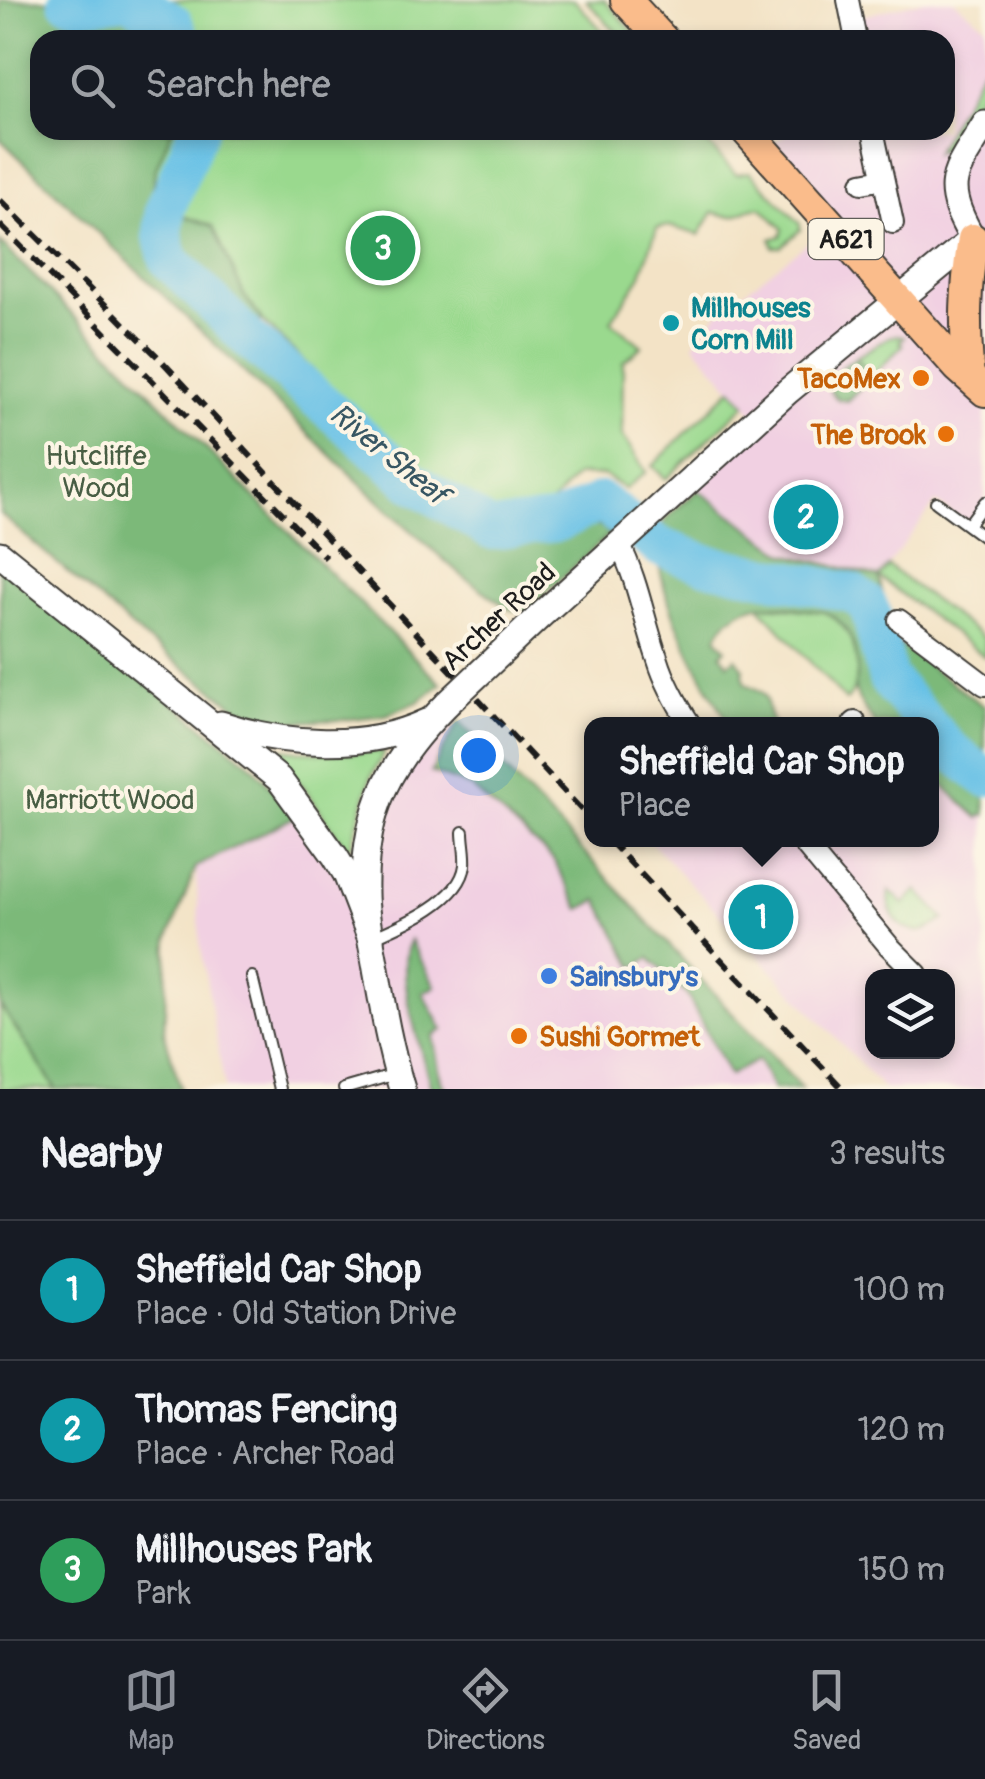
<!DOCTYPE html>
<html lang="en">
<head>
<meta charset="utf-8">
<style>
	:root { --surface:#171b24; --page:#20242c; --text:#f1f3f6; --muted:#9ea1a6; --line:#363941; --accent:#8c9099 }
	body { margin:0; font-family:Pangolin,sans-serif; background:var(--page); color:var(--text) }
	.controls { position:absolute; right:30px; bottom:30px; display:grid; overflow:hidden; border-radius:20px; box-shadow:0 5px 15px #0003 }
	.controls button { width:90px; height:90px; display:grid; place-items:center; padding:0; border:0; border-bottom:2px solid var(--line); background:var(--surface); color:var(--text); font:50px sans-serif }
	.you { position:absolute; left:478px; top:755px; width:35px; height:35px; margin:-25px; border:8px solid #fff; border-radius:50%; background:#1a73e8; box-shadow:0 0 0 15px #1a73e833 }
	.badge { display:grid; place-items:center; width:65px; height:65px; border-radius:50%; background:var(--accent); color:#fff; font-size:32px; font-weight:700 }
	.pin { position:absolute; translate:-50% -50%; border:5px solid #fff; box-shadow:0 2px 10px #0006 }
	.popup { position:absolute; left:584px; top:717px; width:355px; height:130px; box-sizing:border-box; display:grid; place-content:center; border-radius:20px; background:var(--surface); filter:drop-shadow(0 2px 8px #0005); font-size:32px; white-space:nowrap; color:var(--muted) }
	.popup b { font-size:38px; color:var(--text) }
	.popup::after { content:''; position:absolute; left:50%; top:100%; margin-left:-20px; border:20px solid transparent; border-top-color:var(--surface) }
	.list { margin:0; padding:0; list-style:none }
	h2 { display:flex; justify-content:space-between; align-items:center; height:130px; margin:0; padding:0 40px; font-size:42px }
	h2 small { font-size:32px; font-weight:400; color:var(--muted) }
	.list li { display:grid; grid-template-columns:65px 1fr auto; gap:30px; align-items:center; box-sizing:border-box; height:140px; padding:0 40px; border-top:2px solid var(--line) }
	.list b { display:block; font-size:38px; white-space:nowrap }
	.list p { margin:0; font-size:32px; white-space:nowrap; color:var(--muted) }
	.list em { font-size:32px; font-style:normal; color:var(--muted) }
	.icon { flex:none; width:55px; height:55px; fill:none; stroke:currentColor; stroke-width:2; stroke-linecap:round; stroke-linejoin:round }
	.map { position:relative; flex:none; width:985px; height:1089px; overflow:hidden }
	.search { position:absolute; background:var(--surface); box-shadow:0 5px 15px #0003; left:30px; right:30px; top:30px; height:110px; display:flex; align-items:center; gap:25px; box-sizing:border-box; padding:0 35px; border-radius:30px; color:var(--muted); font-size:38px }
	.sheet { height:550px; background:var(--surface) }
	nav { display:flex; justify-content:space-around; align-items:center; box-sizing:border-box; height:140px; border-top:2px solid var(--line); background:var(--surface); font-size:28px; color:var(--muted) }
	nav a { display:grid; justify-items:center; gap:5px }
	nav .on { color:var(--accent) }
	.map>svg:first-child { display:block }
	.built { fill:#f1d0e2; fill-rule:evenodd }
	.green { fill:#9ad98e; stroke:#5b7a55; stroke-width:2.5 }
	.forest { fill:#7bb979; stroke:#4c6a4a; stroke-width:2.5 }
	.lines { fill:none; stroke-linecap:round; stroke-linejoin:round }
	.river { stroke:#68c1e6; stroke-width:40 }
	.service-casing { stroke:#3c3a36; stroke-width:14 }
	.minor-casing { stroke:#3c3a36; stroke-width:24 }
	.tertiary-casing { stroke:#3c3a36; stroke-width:29 }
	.primary-casing { stroke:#3c3a36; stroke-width:34 }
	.service { stroke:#fff; stroke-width:10 }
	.minor { stroke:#fff; stroke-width:20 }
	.tertiary { stroke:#fff; stroke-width:25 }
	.primary { stroke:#fabc8b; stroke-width:30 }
	.rail { stroke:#1c1c1c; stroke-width:6; stroke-dasharray:15 8; stroke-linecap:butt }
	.tertiary-bridge-casing { stroke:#3c3a36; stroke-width:29; stroke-linecap:butt }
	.tertiary-bridge { stroke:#fff; stroke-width:25 }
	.culture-dot { fill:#0f9aa8; stroke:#fcf5e5; stroke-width:4 }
	.food-dot { fill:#e8710a; stroke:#fcf5e5; stroke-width:4 }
	.shop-dot { fill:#3f7fe0; stroke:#fcf5e5; stroke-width:4 }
	.labels { text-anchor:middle; stroke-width:8; stroke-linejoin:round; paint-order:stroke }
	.shield { fill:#fcf5e5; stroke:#5f5d58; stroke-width:2.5 }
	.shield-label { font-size:25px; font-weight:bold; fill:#1c1c1c }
	.culture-label { font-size:28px; font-weight:bold; fill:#0d838f; stroke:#fcf5e5; text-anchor:start }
	.food-label { font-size:28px; font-weight:bold; fill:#c56008; stroke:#fcf5e5; text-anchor:end }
	.park-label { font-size:28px; fill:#485e44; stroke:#fcf5e5 }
	.street-label { font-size:28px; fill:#1c1c1c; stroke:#fcf5e5 }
	.shop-label { font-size:28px; font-weight:bold; fill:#366cbe; stroke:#fcf5e5; text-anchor:start }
	.water-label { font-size:30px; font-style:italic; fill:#375663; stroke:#fcf5e5 }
</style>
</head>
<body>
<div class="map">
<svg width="985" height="1089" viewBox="0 0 985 1089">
	<rect width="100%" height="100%" fill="#fcf5e5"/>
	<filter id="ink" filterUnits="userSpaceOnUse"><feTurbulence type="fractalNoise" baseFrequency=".01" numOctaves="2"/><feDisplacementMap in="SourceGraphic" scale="20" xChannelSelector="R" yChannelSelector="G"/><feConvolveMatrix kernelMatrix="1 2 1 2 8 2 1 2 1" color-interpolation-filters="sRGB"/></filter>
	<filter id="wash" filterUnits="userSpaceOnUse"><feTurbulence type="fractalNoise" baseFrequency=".0048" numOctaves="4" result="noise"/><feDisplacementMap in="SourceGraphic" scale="40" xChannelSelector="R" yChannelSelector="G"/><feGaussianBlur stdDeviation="2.25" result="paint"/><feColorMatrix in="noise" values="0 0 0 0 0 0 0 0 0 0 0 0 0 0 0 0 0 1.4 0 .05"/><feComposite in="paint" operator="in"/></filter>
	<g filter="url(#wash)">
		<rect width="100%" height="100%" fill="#f3e3c6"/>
		<g class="built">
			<polygon points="924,0 953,0 985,25 985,502 968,525 936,502 879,577 785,554 687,482 757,418 694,344 720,311 832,224 766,151 790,130 945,130 945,40 856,40 852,19"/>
			<polygon points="441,710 459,721 570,837 802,1089 225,1089 200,942 196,867 305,812 358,903 373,820"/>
			<path d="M931 775 979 818 983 814 985 815V1089H884L649 840H931ZM872 976H948V1052H872Z"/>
		</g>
		<g class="green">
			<path d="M0 0H574L611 40H40V130H695L736 174 750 172 800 224V230L781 247H773L771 239 781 236 783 229 762 208C740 206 744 223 713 212L699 235 669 226 657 228 640 277 611 321 642 346 623 362 622 435 646 472 625 489 603 475 576 476 547 508 494 513 483 510 422 468 330 387 262 320 219 346 0 139Z"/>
			<polygon points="586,0 604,0 641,40 624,40"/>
			<polygon points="985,64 985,84 947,147 935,153"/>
			<polygon points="898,335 904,337 900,341 903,345 873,375 855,358 889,337"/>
			<polygon points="732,388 746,404 666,479 652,466"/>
			<polygon points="888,566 985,639 985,657 879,577"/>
			<path d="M758 605 824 612C855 624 869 676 846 701Z"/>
			<path d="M269 747C308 754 342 754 381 751L384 753 371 777 351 846 345 847 304 787 268 752Z"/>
			<path d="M917 890 945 919C938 923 929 930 922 931 901 935 883 909 890 891L904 904Z"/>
			<polygon points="0,1005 56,1089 0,1089"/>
		</g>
		<g class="forest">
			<polygon points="0,0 125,0 163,32 165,40 40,40 40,130 172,130 155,171 151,205 213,226 244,295 262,320 236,336 405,490 487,540 497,542 554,535 587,523 602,527 610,534 525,612 509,609 460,574 387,509 0,139"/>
			<polygon points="0,242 441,684 418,702 386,715 343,720 290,722 240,710 147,640 0,514"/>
			<polygon points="855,358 873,375 847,401 838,399 831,393 829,381 833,374"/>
			<path d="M698 490 785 554 879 577 892 639 985 707V815L983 814 979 818 931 775V724H875C869 715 856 700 855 689 854 684 857 678 857 673 858 649 848 621 824 612 804 610 780 604 760 605 743 607 721 622 717 638L726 649 721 654 728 664 736 658 744 669 743 675 746 684C779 697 759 699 774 724H730C705 687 637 564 664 522 672 510 688 500 698 490Z"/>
			<polygon points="0,567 252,765 296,816 196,867 168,940 164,1032 181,1089 56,1089 0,1005"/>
			<polygon points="459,721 570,837 802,1089 773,1089 758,1060 729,1075 687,995 650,958 634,967 598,900 580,909 553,859 471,787 431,772"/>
			<path d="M410 940 435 986 423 993 443 1030 433 1036 441 1081 446 1089H431C422 1050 394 975 410 940Z"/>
		</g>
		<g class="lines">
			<g class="river">
				<polyline points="68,0 80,4 116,0"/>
				<polyline points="130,0 173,23 180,40"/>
				<polyline points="198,130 165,209 163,237 169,260 251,341 413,482 491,530 557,522 601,502 660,547 706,564 852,593 866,603 871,613 888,679 927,724"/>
				<polyline points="931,729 948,748 985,777"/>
			</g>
		</g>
	</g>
	<g filter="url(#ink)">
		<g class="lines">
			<g class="service-casing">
				<g id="service">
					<polyline points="936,502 985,538"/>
					<polyline points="968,525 985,502"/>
					<path d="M372 938C402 925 461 901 465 865 466 854 463 842 463 832"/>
					<polyline points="252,977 279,1089"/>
					<polyline points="344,1089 396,1074"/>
				</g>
			</g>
			<g class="minor-casing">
				<g id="minor">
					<polyline points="848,0 856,40"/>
					<polyline points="873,130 893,223"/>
					<polyline points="862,183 883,179"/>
					<path d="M619 544C638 580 644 621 658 660 665 683 677 704 690 724"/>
					<polyline points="899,620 985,685"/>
					<polyline points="853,724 855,722"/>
					<polyline points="801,840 889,946 917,974"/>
				</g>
			</g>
			<g class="tertiary-casing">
				<g id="tertiary">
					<polyline points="0,554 279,779 335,856 346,874 371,939"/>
					<path d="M539 617 788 391 973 239C940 183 954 175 985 124"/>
					<path d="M221 724C284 745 364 751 426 722"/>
					<path d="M402 1089C390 1050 383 1009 376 969 372 944 365 918 365 893 363 809 390 761 448 703"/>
				</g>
			</g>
			<g class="primary-casing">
				<g id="primary">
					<polyline points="626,0 663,40"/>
					<polyline points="746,130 958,367 985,391"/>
					<path d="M969 376C964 326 965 289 973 239"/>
				</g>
			</g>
			<use href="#service" class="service"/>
			<use href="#minor" class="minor"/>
			<use href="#tertiary" class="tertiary"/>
			<use href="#primary" class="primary"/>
			<g class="rail">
				<polyline points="0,200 160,359 591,820"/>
				<polyline points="0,225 326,558"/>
				<polyline points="609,840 843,1089"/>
			</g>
			<g class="tertiary-bridge-casing">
				<polyline id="tertiary-bridge" points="448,703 539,617"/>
			</g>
			<use href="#tertiary-bridge" class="tertiary-bridge"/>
		</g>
	</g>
	<circle class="culture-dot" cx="671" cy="323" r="10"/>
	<g class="food-dot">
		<circle cx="921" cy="378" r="10"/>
		<circle cx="946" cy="434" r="10"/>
		<circle cx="519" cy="1036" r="10"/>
	</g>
	<circle class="shop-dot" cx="549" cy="976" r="10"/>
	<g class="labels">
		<rect class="shield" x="808.5" y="219" width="75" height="40" rx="8"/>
		<g class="shield-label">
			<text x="846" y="248">A621</text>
		</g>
		<g class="culture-label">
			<text x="691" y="317">Millhouses<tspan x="691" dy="32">Corn Mill</tspan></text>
		</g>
		<g class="food-label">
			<text x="901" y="388">TacoMex</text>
			<text x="926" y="444">The Brook</text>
			<text x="539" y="1046" text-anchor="start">Sushi Gormet</text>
		</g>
		<g class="park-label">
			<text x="96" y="465">Hutcliffe<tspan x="96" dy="32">Wood</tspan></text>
			<text x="110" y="809">Marriott Wood</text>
		</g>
		<g class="street-label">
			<text transform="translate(498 616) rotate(-43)" y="10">Archer Road</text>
		</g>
		<g class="shop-label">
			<text x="569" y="986">Sainsbury's</text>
		</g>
		<g class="water-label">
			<text transform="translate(389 454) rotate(39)" y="10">River Sheaf</text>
		</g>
	</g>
</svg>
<div class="controls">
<button><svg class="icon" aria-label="layers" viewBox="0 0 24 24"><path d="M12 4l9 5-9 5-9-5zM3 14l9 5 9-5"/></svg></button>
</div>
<div class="you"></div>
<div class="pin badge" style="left:761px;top:917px;background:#0f9aa8">1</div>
<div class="popup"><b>Sheffield Car Shop</b>Place</div>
<div class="pin badge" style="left:806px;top:517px;background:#0f9aa8">2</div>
<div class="pin badge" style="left:383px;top:248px;background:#2e9e5b">3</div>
<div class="search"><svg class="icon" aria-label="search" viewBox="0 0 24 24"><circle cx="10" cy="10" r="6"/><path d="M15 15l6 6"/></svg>Search here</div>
</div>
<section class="sheet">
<h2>Nearby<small>3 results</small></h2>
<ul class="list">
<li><span class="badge" style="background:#0f9aa8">1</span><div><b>Sheffield Car Shop</b><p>Place · Old Station Drive</p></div><em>100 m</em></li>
<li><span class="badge" style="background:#0f9aa8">2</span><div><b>Thomas Fencing</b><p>Place · Archer Road</p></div><em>120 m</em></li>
<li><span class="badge" style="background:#2e9e5b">3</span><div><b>Millhouses Park</b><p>Park</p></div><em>150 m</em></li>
</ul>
</section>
<nav>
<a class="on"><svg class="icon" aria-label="map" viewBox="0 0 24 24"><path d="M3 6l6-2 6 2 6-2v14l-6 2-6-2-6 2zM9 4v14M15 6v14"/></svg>Map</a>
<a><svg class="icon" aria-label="directions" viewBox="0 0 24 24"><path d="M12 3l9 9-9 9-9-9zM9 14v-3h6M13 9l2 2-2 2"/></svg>Directions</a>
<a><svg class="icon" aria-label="saved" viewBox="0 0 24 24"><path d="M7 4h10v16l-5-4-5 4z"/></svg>Saved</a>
</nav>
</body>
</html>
